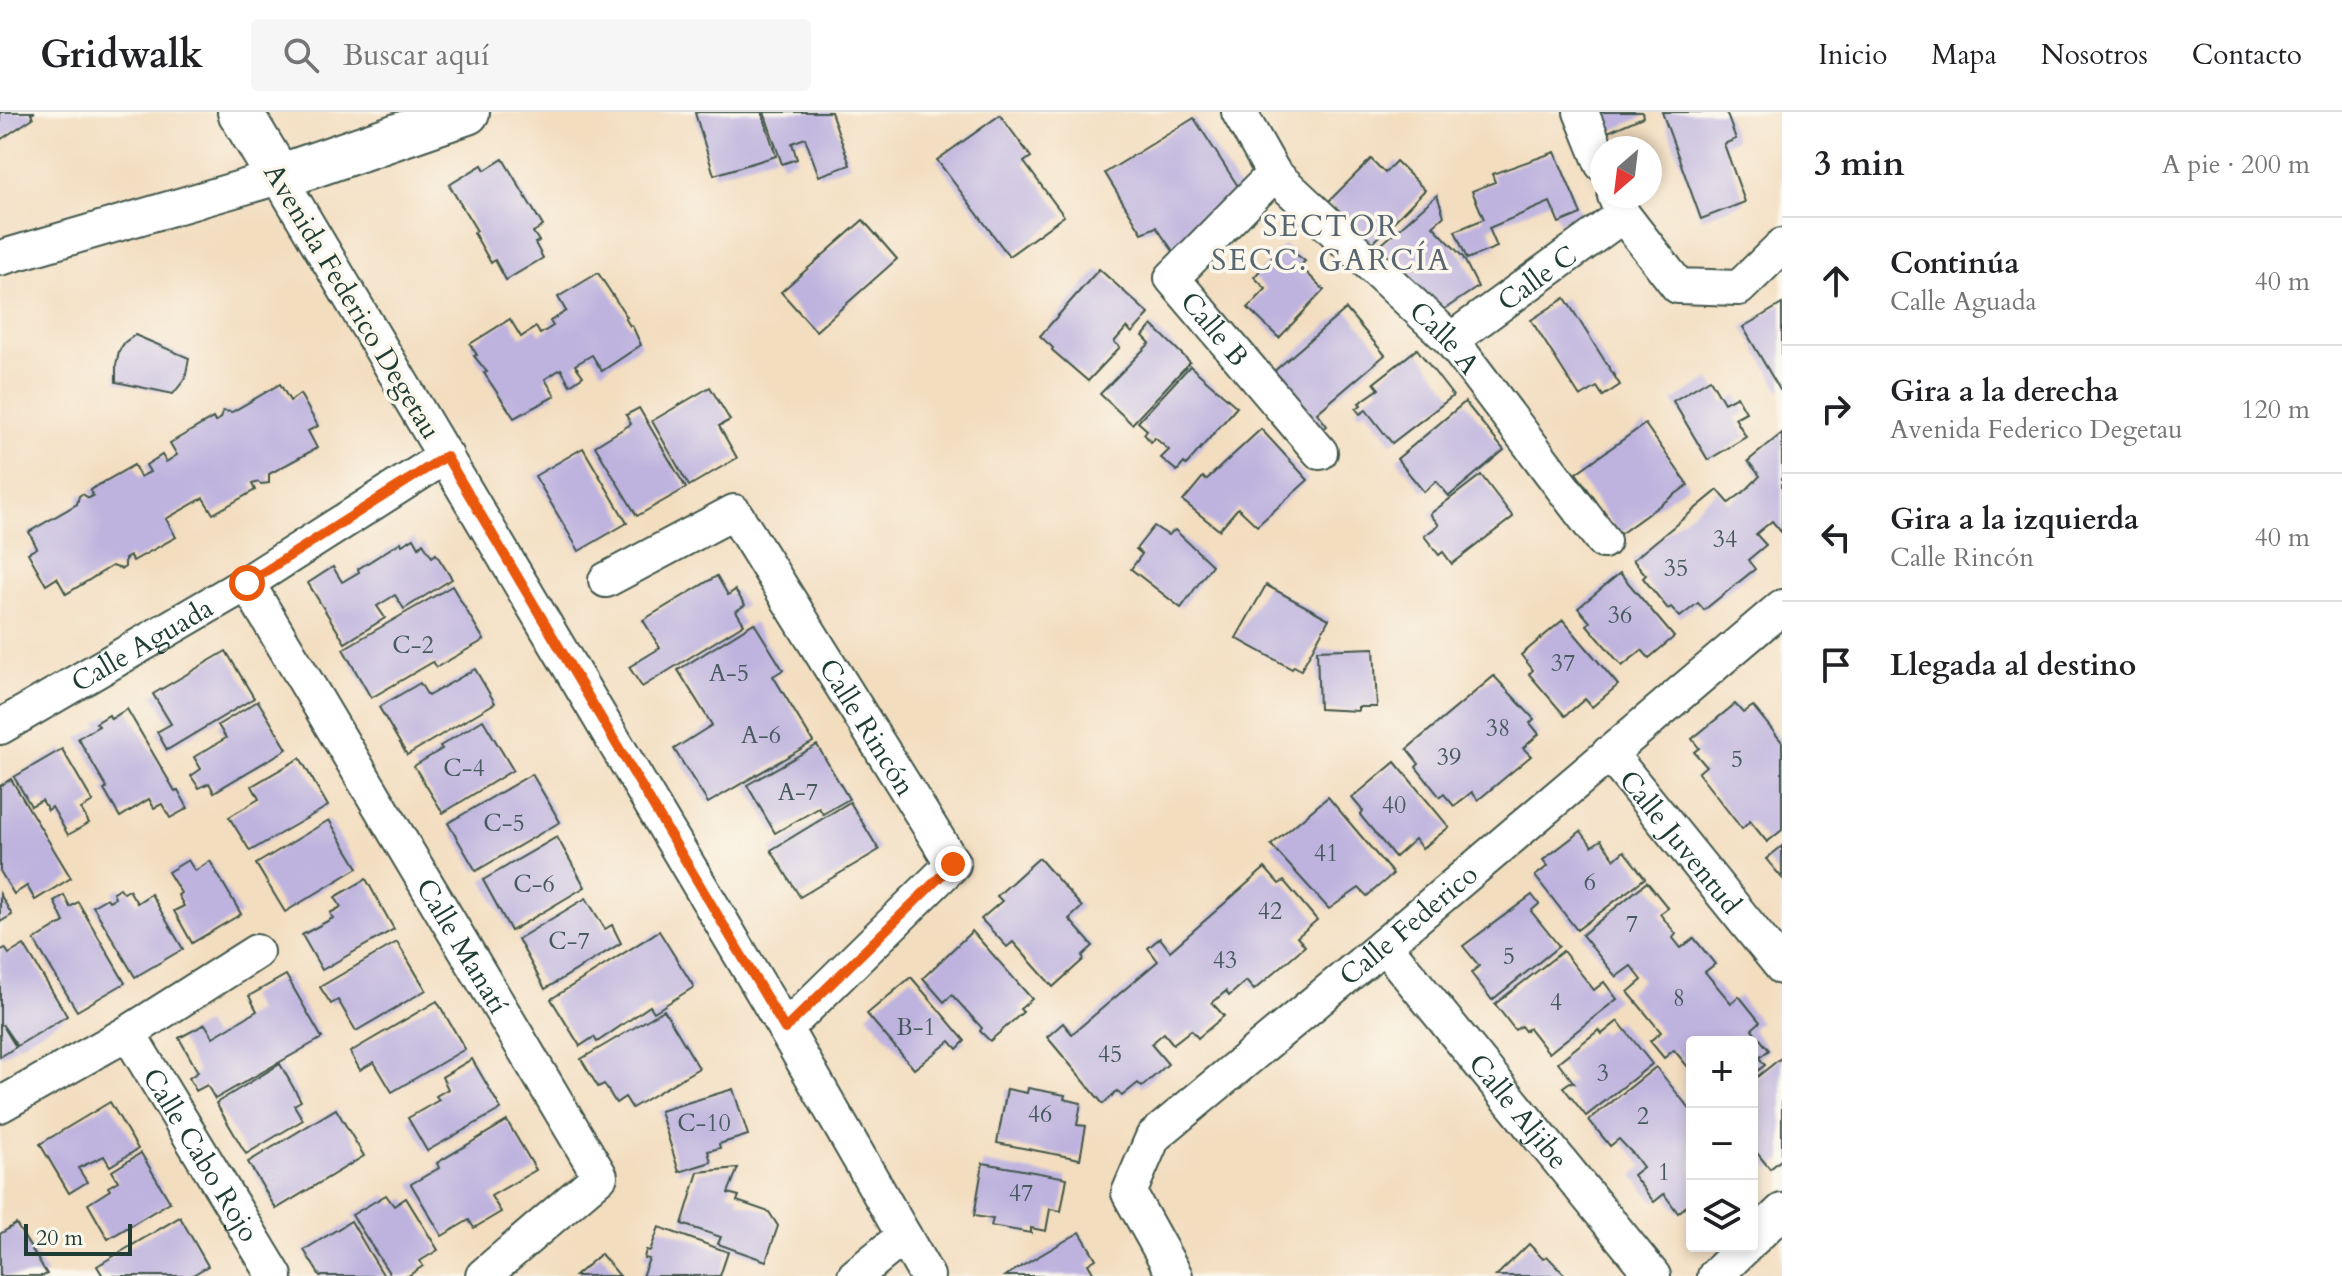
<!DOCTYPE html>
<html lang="es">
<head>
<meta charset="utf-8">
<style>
	:root { --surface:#fff; --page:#f6f6f6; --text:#202124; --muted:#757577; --line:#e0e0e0 }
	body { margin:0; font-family:Cardo,serif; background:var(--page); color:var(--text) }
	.controls { position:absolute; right:24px; bottom:24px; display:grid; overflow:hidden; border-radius:8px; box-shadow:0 4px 12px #0003 }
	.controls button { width:72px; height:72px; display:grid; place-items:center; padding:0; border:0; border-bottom:2px solid var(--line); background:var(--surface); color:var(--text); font:40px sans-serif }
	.compass { position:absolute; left:1590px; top:24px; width:72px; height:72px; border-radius:50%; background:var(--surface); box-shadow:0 4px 12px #0003; rotate:208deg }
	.scale { position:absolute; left:24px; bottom:20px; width:108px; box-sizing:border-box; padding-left:8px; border:4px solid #1f3d34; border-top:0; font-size:22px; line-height:28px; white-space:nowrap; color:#1f3d34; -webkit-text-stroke:6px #fbf7ec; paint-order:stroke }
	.stop { position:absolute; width:24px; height:24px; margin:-18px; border:6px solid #ea580c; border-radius:50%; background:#fff }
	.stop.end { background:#ea580c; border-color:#fff; box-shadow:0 2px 8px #0008 }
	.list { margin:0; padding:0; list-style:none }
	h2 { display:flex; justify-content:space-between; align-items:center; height:104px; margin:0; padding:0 32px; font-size:34px }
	h2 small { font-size:26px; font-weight:400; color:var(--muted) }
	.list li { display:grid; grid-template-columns:52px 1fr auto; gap:24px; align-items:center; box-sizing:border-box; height:128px; padding:0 32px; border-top:2px solid var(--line) }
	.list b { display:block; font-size:30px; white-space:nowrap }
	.list p { margin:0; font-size:26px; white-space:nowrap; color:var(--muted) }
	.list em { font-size:26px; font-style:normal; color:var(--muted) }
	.icon { flex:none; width:44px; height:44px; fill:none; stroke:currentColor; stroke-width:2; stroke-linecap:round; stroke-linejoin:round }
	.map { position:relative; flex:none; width:1782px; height:1164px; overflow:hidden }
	header { display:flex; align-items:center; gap:48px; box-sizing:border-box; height:112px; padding:0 40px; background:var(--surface); border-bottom:2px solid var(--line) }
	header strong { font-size:38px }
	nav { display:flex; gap:44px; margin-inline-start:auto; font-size:28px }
	.search { width:560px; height:72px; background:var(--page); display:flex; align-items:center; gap:20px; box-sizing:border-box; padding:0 28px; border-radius:8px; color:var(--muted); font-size:30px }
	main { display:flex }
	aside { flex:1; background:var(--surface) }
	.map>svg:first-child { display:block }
	.building { fill:#beb3de }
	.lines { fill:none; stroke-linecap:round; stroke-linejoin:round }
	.minor-casing { stroke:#3f5549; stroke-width:38 }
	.major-casing { stroke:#3f5549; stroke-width:48 }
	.minor { stroke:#fff; stroke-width:34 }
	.major { stroke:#fff; stroke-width:44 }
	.route { stroke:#ea580c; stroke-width:10 }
	.labels { text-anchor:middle; stroke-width:7; stroke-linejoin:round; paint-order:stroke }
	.number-label { font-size:24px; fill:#475a5e }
	.street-label { font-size:28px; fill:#1f3d34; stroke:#fbf7ec }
	.neighbourhood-label { font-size:30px; letter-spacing:2px; fill:#576670; stroke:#fbf7ec }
</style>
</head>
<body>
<header>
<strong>Gridwalk</strong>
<div class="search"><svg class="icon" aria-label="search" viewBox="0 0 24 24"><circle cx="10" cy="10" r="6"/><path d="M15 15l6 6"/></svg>Buscar aquí</div>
<nav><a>Inicio</a><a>Mapa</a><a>Nosotros</a><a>Contacto</a></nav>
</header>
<main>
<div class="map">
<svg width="1782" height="1164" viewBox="0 0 1782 1164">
	<rect width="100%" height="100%" fill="#fbf7ec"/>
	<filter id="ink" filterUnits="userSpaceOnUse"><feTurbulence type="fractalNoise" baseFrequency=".0125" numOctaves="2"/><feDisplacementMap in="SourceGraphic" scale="16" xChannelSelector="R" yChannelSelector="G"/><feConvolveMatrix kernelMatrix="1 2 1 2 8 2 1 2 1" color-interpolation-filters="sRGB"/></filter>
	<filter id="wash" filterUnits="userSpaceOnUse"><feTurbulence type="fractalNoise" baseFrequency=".006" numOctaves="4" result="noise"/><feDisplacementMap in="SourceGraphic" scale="32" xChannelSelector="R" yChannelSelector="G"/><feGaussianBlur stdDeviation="1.8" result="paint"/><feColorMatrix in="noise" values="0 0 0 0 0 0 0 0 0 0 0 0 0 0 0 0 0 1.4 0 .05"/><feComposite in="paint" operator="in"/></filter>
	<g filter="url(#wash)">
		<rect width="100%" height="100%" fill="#f3ddbf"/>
		<g id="blocks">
			<g class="building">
				<polygon points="0,0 35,0 31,2 33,6 0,28"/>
				<polygon points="699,0 762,0 776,44 714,63 695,1"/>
				<polygon points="764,0 831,0 850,53 819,64 805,26 792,31 797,47 782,52"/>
				<polygon points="1590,0 1642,0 1643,5 1601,23"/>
				<polygon points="1662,0 1726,0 1736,27 1724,32 1745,90 1701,107"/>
				<polygon points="1000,3 1031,45 1024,50 1064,104 1009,144 937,48"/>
				<polygon points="1194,6 1243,82 1178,146 1156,115 1142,121 1105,61"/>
				<polygon points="1555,40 1581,102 1559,111 1550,90 1489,116 1497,135 1467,147 1455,119 1484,107 1472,79 1495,70 1492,62"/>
				<polygon points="503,47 543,114 533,120 539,129 535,131 543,146 506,168 495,148 491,151 474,121 477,119 449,73 482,53 485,58"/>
				<polygon points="1371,47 1385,61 1396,49 1425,78 1371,133 1328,90"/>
				<polygon points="1437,83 1444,104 1433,114 1463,145 1478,175 1431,206 1374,139"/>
				<polygon points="863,108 897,147 816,219 781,180"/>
				<polygon points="1284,133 1305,149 1300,154 1324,178 1279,226 1248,196 1266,177 1254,165"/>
				<polygon points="1099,157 1149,202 1132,221 1127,215 1114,230 1120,235 1088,269 1052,238 1053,236 1040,224"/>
				<polygon points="598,161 627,205 625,206 630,214 632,213 641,233 602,259 592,243 575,253 583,264 570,273 561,257 545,267 555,284 514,306 484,261 487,260 474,244 477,243 470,232 510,207 521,225 536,215 540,222 553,214 550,209 566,199 558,185"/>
				<polygon points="1565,186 1620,273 1603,284 1597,275 1580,285 1531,208"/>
				<polygon points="1782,192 1782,277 1780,278 1743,215"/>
				<polygon points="1346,197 1385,243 1317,301 1327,314 1314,326 1272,261"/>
				<polygon points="1152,213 1190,250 1132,312 1100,282 1150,231 1143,224"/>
				<polygon points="135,223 189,246 185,267 173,282 116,270 116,253 119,239 125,230"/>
				<polygon points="1417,237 1453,284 1392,331 1366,298 1360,302 1356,297 1361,293 1359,291 1379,277 1374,271"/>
				<polygon points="1190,254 1237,295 1186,353 1184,351 1177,359 1161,346 1169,338 1155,326 1151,330 1144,322 1147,318 1138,310"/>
				<polygon points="1710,267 1724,291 1737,284 1746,300 1735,306 1746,325 1708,348 1673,289"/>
				<polygon points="280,272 290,289 300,282 318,314 308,319 317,336 269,362 269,371 261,372 258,370 252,372 255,378 213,402 203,386 166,407 176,425 133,449 130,444 125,447 125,455 122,457 112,454 66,482 57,466 46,473 28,441 37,436 29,420 77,392 79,384 82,382 89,386 93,384 90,378 134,353 140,365 150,360 146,353 162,343 166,350 177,343 170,331 213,306 215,310 221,306 223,299 232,300"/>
				<polygon points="710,275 730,308 719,314 737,346 689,374 652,309"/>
				<polygon points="1465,290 1504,338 1449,384 1436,369 1424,380 1397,347"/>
				<polygon points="639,296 686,376 637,404 595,334 631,312 626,303"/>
				<polygon points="1645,312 1688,373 1620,422 1576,361"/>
				<polygon points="1261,317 1308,368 1257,414 1238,396 1219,418 1183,389 1203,365 1206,368"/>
				<polygon points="1782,321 1782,421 1772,409 1756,422 1766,433 1748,448 1755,457 1704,498 1698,491 1680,505 1671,495 1668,497 1643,466 1646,463 1633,448 1718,378 1729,391 1746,378 1760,364 1748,349"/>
				<polygon points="583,336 627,411 579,439 535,364"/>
				<polygon points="1481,363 1513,405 1452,452 1443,440 1439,443 1424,424 1439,413 1430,402"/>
				<polygon points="1154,414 1168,423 1175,418 1212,453 1181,496 1131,457 1142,442 1136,437"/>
				<polygon points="414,426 419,435 423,431 432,445 436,442 452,467 404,497 395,483 377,494 385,506 345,531 308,471 333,455 342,470 359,460 358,457 401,430 402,433"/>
				<polygon points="1620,461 1674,525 1649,546 1642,538 1622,554 1587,513 1590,510 1578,496"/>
				<polygon points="717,464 728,483 735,478 745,493 736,499 744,512 642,575 629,555 660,536 643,508"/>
				<polygon points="1266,473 1329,507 1301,558 1294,554 1292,557 1236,526"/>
				<polygon points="452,474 484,528 437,555 433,550 371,586 343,537"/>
				<polygon points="1563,508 1618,573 1592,595 1585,587 1565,604 1529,562 1533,558 1521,543"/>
				<polygon points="754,511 783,558 773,564 813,630 708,691 674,637 712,613 678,558"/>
				<polygon points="1374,536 1377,595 1358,595 1358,599 1319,597 1317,538"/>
				<polygon points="226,539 254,586 167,638 157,620 171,612 153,582"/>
				<polygon points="475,557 495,591 407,643 379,595 420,571 428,584"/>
				<polygon points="1494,564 1534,607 1530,611 1539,622 1523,636 1531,644 1478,688 1472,680 1454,694 1444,682 1440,685 1416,655 1419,652 1407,637"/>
				<polygon points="258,589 287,637 214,680 209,671 199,676 191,664 201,657 194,645 226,626 218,613"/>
				<polygon points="1735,592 1743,601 1753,594 1782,630 1782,718 1767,730 1750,709 1742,717 1698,661 1706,654 1694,640 1699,636 1692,627"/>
				<polygon points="127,597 175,679 178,678 188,696 170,706 162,692 154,696 149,687 120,705 104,678 107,676 78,626 99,614 96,611 109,603 111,607"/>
				<polygon points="483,608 513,658 443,701 414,654 442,637 440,634"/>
				<polygon points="817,633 849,687 823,702 819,696 775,721 747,673"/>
				<polygon points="62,637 93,690 81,697 89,711 68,723 52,695 48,698 42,688 31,694 14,665"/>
				<polygon points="300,646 328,694 250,739 229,705 259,687 252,674"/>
				<polygon points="1395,650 1449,715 1422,737 1415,727 1395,745 1360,703 1363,699 1352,686"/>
				<polygon points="532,662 560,710 476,759 448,711"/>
				<polygon points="11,667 71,766 35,788 27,774 14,782 0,759 0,674"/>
				<polygon points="1328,685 1393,762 1367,784 1359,776 1329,797 1271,733"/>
				<polygon points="850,690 879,738 800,785 771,738"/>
				<polygon points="329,708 358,756 285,800 256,752"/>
				<polygon points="1581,719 1592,734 1601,728 1615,747 1624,739 1645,766 1577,818 1535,764 1548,754 1543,748"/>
				<polygon points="557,725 585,775 511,819 483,768"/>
				<polygon points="1782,734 1782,766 1766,747"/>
				<polygon points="1039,746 1082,795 1069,807 1093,834 1082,844 1084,847 1053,875 1013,830 1007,835 981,807 1002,789 997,784"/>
				<polygon points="188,748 195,759 210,749 241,802 192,831 174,799 184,794 178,783 181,781 168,760"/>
				<polygon points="1265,756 1279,772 1284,769 1317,808 1297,825 1305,834 1254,878 1246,869 1229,884 1226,879 1212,891 1224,904 1198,926 1191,918 1173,932 1164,921 1151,932 1168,952 1142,975 1138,971 1122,984 1117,979 1103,992 1047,925 1063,911 1072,922 1158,849 1148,836 1160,826 1170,839"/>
				<polygon points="366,767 394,817 322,858 302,823 333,806 330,801 341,795 335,785"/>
				<polygon points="1647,770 1668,796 1660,802 1676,822 1673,826 1681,836 1694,826 1715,852 1705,860 1731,891 1739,884 1760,910 1752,917 1769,938 1759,946 1765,953 1752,963 1752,930 1692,930 1692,960 1674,938 1664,946 1650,929 1661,920 1628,880 1642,868 1631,854 1616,865 1582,823"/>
				<polygon points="120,776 124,781 129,778 137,791 151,782 183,837 135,865 93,794 107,786 109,789 115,786 113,780"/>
				<polygon points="0,782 12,803 0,810"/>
				<polygon points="64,783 70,795 78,790 125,871 77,899 34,828 64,810 54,789"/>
				<polygon points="1532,783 1539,792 1531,799 1559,834 1492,888 1471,861 1479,854 1463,834"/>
				<polygon points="586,786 605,817 612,813 621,831 545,877 518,827"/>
				<polygon points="659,819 694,875 654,900 650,894 597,930 594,925 580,934 551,887"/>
				<polygon points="972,819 1032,887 1020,897 1023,900 990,929 980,919 982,916 952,883 944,890 923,866"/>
				<polygon points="397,830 426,878 356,919 338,888 331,892 320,875"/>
				<polygon points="24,833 67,904 17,934 2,912 16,935 0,945 0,839 5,836 9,842"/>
				<polygon points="1563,839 1594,878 1604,870 1617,887 1549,941 1529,916 1525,919 1521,914 1515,918 1495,892"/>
				<polygon points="286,863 322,926 215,987 207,973 196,979 189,966 198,960 179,926 205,912 213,925 257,899 249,884"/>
				<polygon points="911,865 965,929 957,937 950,929 914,957 867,902"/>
				<polygon points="437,889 465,937 392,980 374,950 360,958 350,940"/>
				<polygon points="664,898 699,956 632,996 625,985 616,991 604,972 598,975 581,947"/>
				<polygon points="1618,909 1652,952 1586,1004 1563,975 1570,970 1574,971 1558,950 1599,918 1602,922"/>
				<polygon points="1782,945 1782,1047 1770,1057 1752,1035 1752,969"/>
				<polygon points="472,947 501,997 427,1039 408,1006 439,988 436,984 448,977 442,965"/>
				<polygon points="280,952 301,989 294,993 303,1008 246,1042 216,991"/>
				<polygon points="1656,955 1692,1000 1692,1094 1690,1091 1678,1101 1664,1082 1654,1090 1633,1063 1643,1055 1634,1043 1619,1027 1610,1034 1589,1008"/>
				<polygon points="1028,976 1065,983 1064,987 1081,991 1077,1013 1086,1014 1080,1047 997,1031 1007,977 1027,981"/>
				<polygon points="733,977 748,1023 719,1032 720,1036 708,1039 711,1050 679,1060 660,999"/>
				<polygon points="110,990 138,1037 110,1054 104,1044 78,1056 87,1070 69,1081 40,1032"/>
				<polygon points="336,997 364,1044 276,1097 248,1050"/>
				<polygon points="507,1009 536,1058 491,1084 501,1100 474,1116 469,1108 442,1124 411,1072 439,1056 437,1051"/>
				<polygon points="141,1041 170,1090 108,1127 88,1092 110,1078 108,1075 118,1069 112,1059"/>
				<polygon points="983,1051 1067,1066 1061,1099 1050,1097 1046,1119 1031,1116 1031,1121 991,1114 993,1107 974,1104"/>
				<polygon points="738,1056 728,1081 739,1084 737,1089 769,1100 778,1114 766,1149 718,1132 721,1125 682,1112 698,1060"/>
				<polygon points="386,1083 394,1094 406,1086 438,1138 420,1149 423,1154 408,1164 391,1164 352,1103"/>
				<polygon points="180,1105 208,1154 191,1164 103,1164 97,1154"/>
				<polygon points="351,1109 368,1138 384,1164 320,1164 304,1138"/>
				<polygon points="16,1112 47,1162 43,1164 0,1164 0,1122"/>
				<polygon points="659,1115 728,1140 720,1164 642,1164 649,1147 644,1146 646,1138 650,1139"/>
				<polygon points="1080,1120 1096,1147 1088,1152 1095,1164 1005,1164"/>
				<polygon points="1529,1132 1543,1147 1547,1144 1566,1164 1496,1164"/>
				<polygon points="601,1142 620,1164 575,1164"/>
			</g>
		</g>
	</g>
	<g filter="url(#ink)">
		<use href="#blocks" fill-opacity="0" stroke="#3f5549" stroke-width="2"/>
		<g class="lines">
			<g class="minor-casing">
				<g id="minor">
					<path id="s1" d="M1239 0 1274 62 1451 228 1603 429"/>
					<polyline points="1581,0 1602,52"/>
					<path id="s2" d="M1274 62 1172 166 1320 340"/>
					<polyline points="1615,84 1623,103 1678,174 1739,176 1782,134"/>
					<polyline points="0,146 279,65 785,917 927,1164"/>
					<path id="s3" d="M1451 228 1623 103"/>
					<path id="s4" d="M606 468 734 400 953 752 785 917"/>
					<path id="s5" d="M247 471 600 1064 483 1164"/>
					<path id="s6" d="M0 615 247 471 446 344"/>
					<path id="s7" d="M1609 641 1782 855"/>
					<path id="s8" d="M1384 833 1653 1164"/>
					<path id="s9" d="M128 921 275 1164"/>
					<polyline points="0,993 128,921 256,840"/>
					<polyline points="1752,1128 1782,1099"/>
					<polyline points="855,1164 904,1124"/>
					<path id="s10" d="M1175 1164 1129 1081 1153 1025 1384 833 1782 495"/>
					<polyline points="1715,1164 1746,1134"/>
				</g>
			</g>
			<g class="major-casing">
				<polyline id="major" points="240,0 279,65 467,0"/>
			</g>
			<use href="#minor" class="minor"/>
			<use href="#major" class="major"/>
		</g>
	</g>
	<g class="lines" filter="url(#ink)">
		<polyline class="route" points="247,471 446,344 785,917 953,752"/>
	</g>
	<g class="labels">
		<g class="number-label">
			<text x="1725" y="435">34</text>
			<text x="1676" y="464">35</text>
			<text x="1620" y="511">36</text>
			<text x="413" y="541">C-2</text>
			<text x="1563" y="559">37</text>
			<text x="729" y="569">A-5</text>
			<text x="1498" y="624">38</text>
			<text x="761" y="631">A-6</text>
			<text x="1449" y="653">39</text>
			<text x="1737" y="655">5</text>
			<text x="464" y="664">C-4</text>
			<text x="798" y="688">A-7</text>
			<text x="1394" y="701">40</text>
			<text x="504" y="719">C-5</text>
			<text x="1326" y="749">41</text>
			<text x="1590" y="778">6</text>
			<text x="534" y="780">C-6</text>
			<text x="1270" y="807">42</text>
			<text x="1632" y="820">7</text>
			<text x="569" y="837">C-7</text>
			<text x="1509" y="852">5</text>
			<text x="1225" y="856">43</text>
			<text x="1679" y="894">8</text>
			<text x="1556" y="898">4</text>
			<text x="916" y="923">B-1</text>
			<text x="1110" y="950">45</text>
			<text x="1603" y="969">3</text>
			<text x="1040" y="1010">46</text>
			<text x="1643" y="1012">2</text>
			<text x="704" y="1019">C-10</text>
			<text x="1664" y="1068">1</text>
			<text x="1021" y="1089">47</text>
		</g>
		<g class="street-label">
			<text dy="10" stroke="none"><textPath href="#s3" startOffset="106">Calle C</textPath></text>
			<text transform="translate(353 189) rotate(59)" y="10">Avenida Federico Degetau</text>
			<text dy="10" stroke="none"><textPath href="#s2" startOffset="212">Calle B</textPath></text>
			<text dy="10" stroke="none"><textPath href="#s1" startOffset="308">Calle A</textPath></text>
			<text dy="10" stroke="none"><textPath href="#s6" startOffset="164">Calle Aguada</textPath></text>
			<text dy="10" stroke="none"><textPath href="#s4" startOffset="398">Calle Rincón</textPath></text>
			<text dy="10" stroke="none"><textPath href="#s7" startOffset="114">Calle Juventud</textPath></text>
			<text dy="10" stroke="none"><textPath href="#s10" startOffset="488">Calle Federico</textPath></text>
			<text dy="10" stroke="none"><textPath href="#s5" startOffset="422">Calle Manatí</textPath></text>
			<text dy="10" stroke="none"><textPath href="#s8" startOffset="214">Calle Aljibe</textPath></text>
			<text dy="10" stroke="none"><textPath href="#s9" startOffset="142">Calle Cabo Rojo</textPath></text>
		</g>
		<g class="neighbourhood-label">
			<text x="1331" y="124">SECTOR<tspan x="1331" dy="34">SECC. GARCÍA</tspan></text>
		</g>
	</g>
</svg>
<div class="controls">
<button>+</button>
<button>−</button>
<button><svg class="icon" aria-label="layers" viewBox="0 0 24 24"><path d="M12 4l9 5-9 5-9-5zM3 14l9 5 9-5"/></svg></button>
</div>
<svg class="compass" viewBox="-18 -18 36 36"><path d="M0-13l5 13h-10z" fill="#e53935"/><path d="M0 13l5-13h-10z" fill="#757577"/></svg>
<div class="scale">20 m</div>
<div class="stop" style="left:247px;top:471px"></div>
<div class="stop end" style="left:953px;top:752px"></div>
</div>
<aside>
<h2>3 min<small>A pie · 200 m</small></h2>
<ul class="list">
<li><svg class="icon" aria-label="ahead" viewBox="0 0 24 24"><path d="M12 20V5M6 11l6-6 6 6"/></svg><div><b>Continúa</b><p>Calle Aguada</p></div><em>40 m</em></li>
<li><svg class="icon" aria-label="right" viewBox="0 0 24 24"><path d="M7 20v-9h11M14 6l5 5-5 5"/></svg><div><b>Gira a la derecha</b><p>Avenida Federico Degetau</p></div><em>120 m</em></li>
<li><svg class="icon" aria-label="left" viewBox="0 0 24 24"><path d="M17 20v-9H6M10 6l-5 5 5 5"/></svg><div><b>Gira a la izquierda</b><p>Calle Rincón</p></div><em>40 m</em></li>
<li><svg class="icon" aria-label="arrive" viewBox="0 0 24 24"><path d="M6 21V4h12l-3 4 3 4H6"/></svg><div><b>Llegada al destino</b></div></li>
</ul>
</aside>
</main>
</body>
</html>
